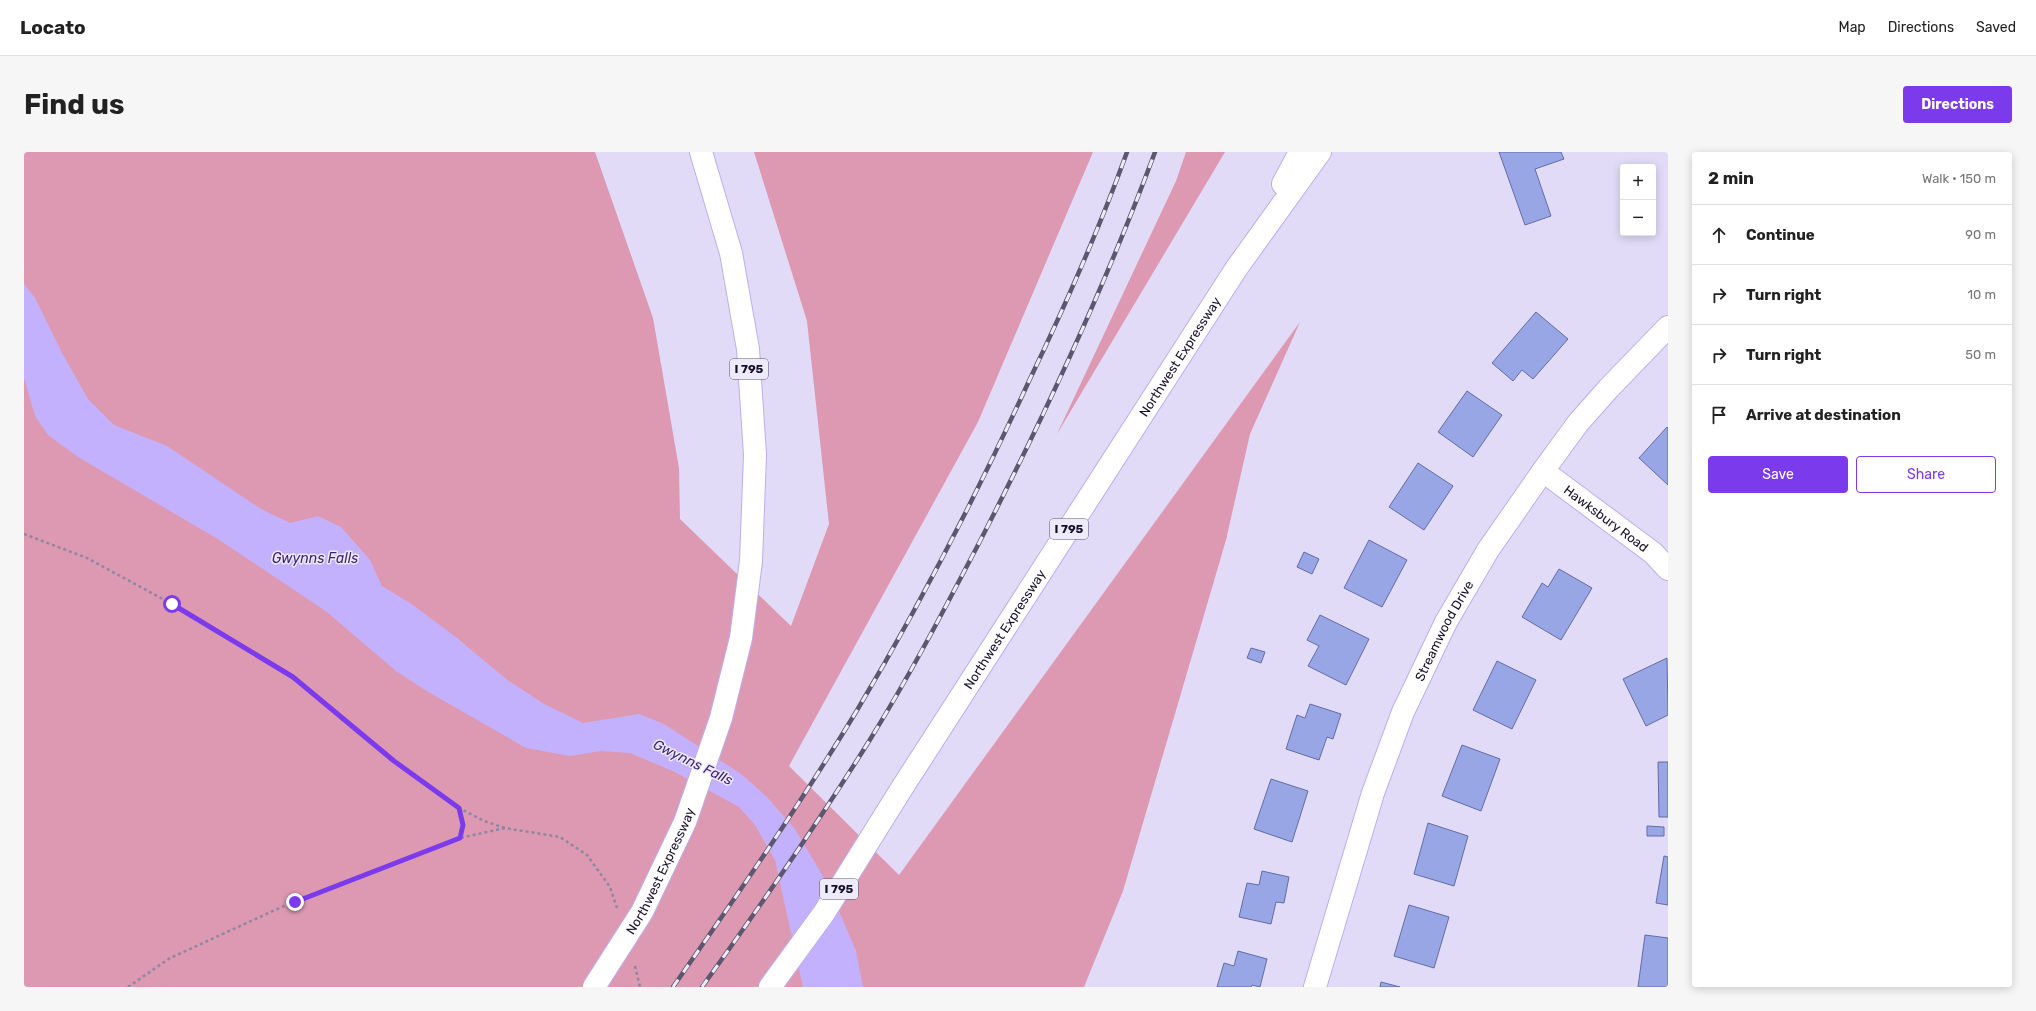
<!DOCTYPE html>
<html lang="en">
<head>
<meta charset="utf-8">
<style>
	:root { --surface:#fff; --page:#f6f6f6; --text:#222; --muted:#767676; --line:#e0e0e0; --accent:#7c3aed }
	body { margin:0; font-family:Rubik,sans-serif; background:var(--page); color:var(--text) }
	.controls { position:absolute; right:12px; top:12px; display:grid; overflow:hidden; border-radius:4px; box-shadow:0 2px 10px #0003 }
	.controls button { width:36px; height:36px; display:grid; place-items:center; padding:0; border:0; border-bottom:1px solid var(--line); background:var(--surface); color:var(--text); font:20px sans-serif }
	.stop { position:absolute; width:12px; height:12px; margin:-9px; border:3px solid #7c3aed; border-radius:50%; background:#fff }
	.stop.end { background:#7c3aed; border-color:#fff; box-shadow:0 1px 4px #0008 }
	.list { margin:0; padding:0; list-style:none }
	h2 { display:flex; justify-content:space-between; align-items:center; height:52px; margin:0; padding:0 16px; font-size:17px }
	h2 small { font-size:13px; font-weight:400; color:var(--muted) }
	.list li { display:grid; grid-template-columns:26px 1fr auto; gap:12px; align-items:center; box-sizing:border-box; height:60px; padding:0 16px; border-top:1px solid var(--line) }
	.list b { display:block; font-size:15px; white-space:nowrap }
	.list em { font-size:13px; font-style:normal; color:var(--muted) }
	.actions { display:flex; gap:8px; padding:12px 16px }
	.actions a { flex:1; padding:9px 0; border:1px solid var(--accent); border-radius:4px; text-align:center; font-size:14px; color:var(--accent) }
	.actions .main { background:var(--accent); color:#fff }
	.icon { flex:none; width:22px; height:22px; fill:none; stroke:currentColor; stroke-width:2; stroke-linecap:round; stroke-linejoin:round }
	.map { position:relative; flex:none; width:1644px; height:835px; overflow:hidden; border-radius:4px }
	header { display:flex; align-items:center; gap:24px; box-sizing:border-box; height:56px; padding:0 20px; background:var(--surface); border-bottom:1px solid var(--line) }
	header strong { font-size:19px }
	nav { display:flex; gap:22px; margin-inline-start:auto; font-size:14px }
	.intro { display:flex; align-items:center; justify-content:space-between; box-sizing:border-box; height:96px; padding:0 24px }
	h1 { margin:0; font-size:28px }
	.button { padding:10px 18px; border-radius:4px; background:var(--accent); color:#fff; font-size:14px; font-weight:700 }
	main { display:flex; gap:24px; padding:0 24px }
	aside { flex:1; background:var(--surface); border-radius:4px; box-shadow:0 2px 10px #0003 }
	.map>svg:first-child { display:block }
	.green { fill:#dd99b2 }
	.water { fill:#c4b1fe }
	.building { fill:#99a6e6; stroke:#616ca7 }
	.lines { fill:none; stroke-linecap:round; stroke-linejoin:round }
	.minor-casing { stroke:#bdadef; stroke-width:24 }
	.motorway-casing { stroke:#bdadef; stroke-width:24 }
	.path { stroke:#8d87a1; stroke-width:2.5; stroke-dasharray:3 3; stroke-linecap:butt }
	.minor { stroke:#fff; stroke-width:22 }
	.motorway { stroke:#fff; stroke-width:22 }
	.rail-casing { stroke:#5d566f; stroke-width:4.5 }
	.rail { stroke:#edebf9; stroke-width:3; stroke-dasharray:9; stroke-linecap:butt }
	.motorway-bridge-casing { stroke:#bdadef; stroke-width:24; stroke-linecap:butt }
	.motorway-bridge { stroke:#fff; stroke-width:22 }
	.route { stroke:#7c3aed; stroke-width:5 }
	.labels { text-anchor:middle; stroke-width:3; stroke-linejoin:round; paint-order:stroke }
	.shield { fill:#edebf9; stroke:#575267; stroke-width:1 }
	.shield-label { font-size:12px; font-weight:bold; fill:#171028 }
	.street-label { font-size:13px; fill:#171028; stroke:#edebf9 }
	.water-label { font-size:14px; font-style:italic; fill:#412077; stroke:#edebf9 }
</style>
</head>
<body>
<header>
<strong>Locato</strong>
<nav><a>Map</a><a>Directions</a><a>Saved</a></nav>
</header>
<div class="intro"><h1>Find us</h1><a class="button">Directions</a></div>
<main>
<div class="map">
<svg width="1644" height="835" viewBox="0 0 1644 835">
	<rect width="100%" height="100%" fill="#e1dbf7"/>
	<g class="green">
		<polygon points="0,0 571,0 629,166 655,316 656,367 767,474 805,372 783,169 730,0 1069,0 954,270 765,614 875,723 1276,170 1226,282 1202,388 1099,739 1060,835 0,835"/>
		<polygon points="1162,0 1201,0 1033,282 1152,29"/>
	</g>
	<polygon class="water" points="0,132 11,146 38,201 64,247 90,273 143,294 237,357 266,371 294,364 317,375 346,408 358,434 389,453 433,486 482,527 520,552 559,571 615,562 640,572 717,622 742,644 771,677 803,731 832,799 839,835 779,835 751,708 731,673 715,655 651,620 606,601 577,599 546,604 502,596 401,538 372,519 303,460 194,387 54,305 24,283 11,264 0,226"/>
	<g class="building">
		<polygon points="1475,0 1537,0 1540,7 1511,17 1527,64 1501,73"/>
		<polygon points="1512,160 1544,187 1509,227 1498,218 1489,229 1468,211"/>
		<polygon points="1443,239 1478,263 1449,305 1414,280"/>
		<polygon points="1643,275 1644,276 1644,333 1615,306"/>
		<polygon points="1394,311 1429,334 1400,378 1365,355"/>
		<polygon points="1345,388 1383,408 1358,455 1320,436"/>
		<polygon points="1280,400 1295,407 1288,422 1273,415"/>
		<polygon points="1535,417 1568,436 1537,488 1498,465 1518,431 1524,435"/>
		<polygon points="1296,463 1345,487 1322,533 1284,514 1295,494 1283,488"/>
		<polygon points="1227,496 1241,500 1237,511 1223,506"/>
		<polygon points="1643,506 1644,563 1622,574 1599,527"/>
		<polygon points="1473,509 1512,528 1488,577 1449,558"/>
		<polygon points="1286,552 1317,562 1309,587 1303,585 1295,608 1262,597 1273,563 1281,566"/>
		<polygon points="1438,593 1476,607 1457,659 1418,644"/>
		<polygon points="1634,610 1644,610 1644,665 1635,665"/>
		<polygon points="1247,627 1284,639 1268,690 1230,677"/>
		<polygon points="1404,671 1444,684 1430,734 1390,722"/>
		<polygon points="1623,674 1640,675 1640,684 1623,684"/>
		<polygon points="1640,704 1644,705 1644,753 1632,751"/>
		<polygon points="1238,719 1265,725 1260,751 1252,750 1247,772 1215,765 1223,731 1235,733"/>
		<polygon points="1385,753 1425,765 1410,816 1370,804"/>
		<polygon points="1621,783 1644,786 1644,835 1614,835"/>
		<polygon points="1214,799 1243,807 1236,835 1228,833 1227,835 1193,835 1200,811 1210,814"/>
		<polygon points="1357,830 1376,835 1356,835"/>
	</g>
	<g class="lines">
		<g class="minor-casing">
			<g id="minor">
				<path id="s1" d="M1519 319 1629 401 1644 417"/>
				<path id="s2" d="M1291 835 1349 641 1379 560 1422 470 1464 398 1519 319 1554 271 1585 236 1644 175"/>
			</g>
		</g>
		<g class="motorway-casing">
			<g id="motorway">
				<polyline points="1259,32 1276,0"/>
				<polyline points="668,650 697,566 717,486 727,409 731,303 724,197 707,101 677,0"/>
				<path id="s3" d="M746 835 800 761 878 636 1212 117 1296 0"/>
			</g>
		</g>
		<g class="path">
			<polyline points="0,382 63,406 148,452 269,525 370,609 435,656 460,669 481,676"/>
			<polyline points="435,657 439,673 436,686"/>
			<polyline points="611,814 616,835"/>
			<polyline points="104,835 146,806 271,749 436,686 481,676 536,685 563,703 586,735 593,756"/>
		</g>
		<use href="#minor" class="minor"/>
		<use href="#motorway" class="motorway"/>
		<g class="rail-casing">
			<g id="rail">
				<path d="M649 835C712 745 775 654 832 560 896 453 953 342 1005 229 1041 154 1075 78 1103 0"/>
				<path d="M678 835C737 753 794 671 847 586 886 523 920 458 954 393 1020 265 1081 135 1131 0"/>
			</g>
		</g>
		<use href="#rail" class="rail"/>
		<g class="motorway-bridge-casing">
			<g id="motorway-bridge">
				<path id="s4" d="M570 835 618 760 661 670 668 650"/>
			</g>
		</g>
		<use href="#motorway-bridge" class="motorway-bridge"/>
	</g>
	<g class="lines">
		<polyline class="route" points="148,452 269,525 370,609 435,656 439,673 436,686 271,750"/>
	</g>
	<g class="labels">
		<g class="shield">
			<rect x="706" y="207" width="38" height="20" rx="3"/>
			<rect x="1026" y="367" width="38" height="20" rx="3"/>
			<rect x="796" y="727" width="38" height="20" rx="3"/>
		</g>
		<g class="shield-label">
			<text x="725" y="221">I 795</text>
			<text x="1045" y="381">I 795</text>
			<text x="815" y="741">I 795</text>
		</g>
		<g class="street-label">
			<text dy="5" stroke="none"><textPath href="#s3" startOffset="752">Northwest Expressway</textPath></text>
			<text dy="5" stroke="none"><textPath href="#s1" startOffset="79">Hawksbury Road</textPath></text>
			<text dy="5" stroke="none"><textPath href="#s3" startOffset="428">Northwest Expressway</textPath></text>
			<text dy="5" stroke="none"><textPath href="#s2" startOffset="380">Streamwood Drive</textPath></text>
			<text dy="5" stroke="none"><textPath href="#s4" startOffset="134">Northwest Expressway</textPath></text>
		</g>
		<g class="water-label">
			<text x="291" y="411">Gwynns Falls</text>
			<text transform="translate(669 610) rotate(26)" y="5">Gwynns Falls</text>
		</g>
	</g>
</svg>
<div class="controls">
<button>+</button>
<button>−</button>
</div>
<div class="stop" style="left:148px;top:452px"></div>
<div class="stop end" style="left:271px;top:750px"></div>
</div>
<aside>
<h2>2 min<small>Walk · 150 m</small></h2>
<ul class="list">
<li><svg class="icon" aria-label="ahead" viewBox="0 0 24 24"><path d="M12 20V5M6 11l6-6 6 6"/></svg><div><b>Continue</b></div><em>90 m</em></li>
<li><svg class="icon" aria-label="right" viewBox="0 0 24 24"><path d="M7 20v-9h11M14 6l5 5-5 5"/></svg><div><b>Turn right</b></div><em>10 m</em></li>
<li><svg class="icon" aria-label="right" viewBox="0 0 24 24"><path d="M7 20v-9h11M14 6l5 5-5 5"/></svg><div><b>Turn right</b></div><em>50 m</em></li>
<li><svg class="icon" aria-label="arrive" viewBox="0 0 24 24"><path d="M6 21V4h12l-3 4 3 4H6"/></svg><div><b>Arrive at destination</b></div></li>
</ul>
<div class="actions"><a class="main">Save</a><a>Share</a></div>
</aside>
</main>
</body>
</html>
